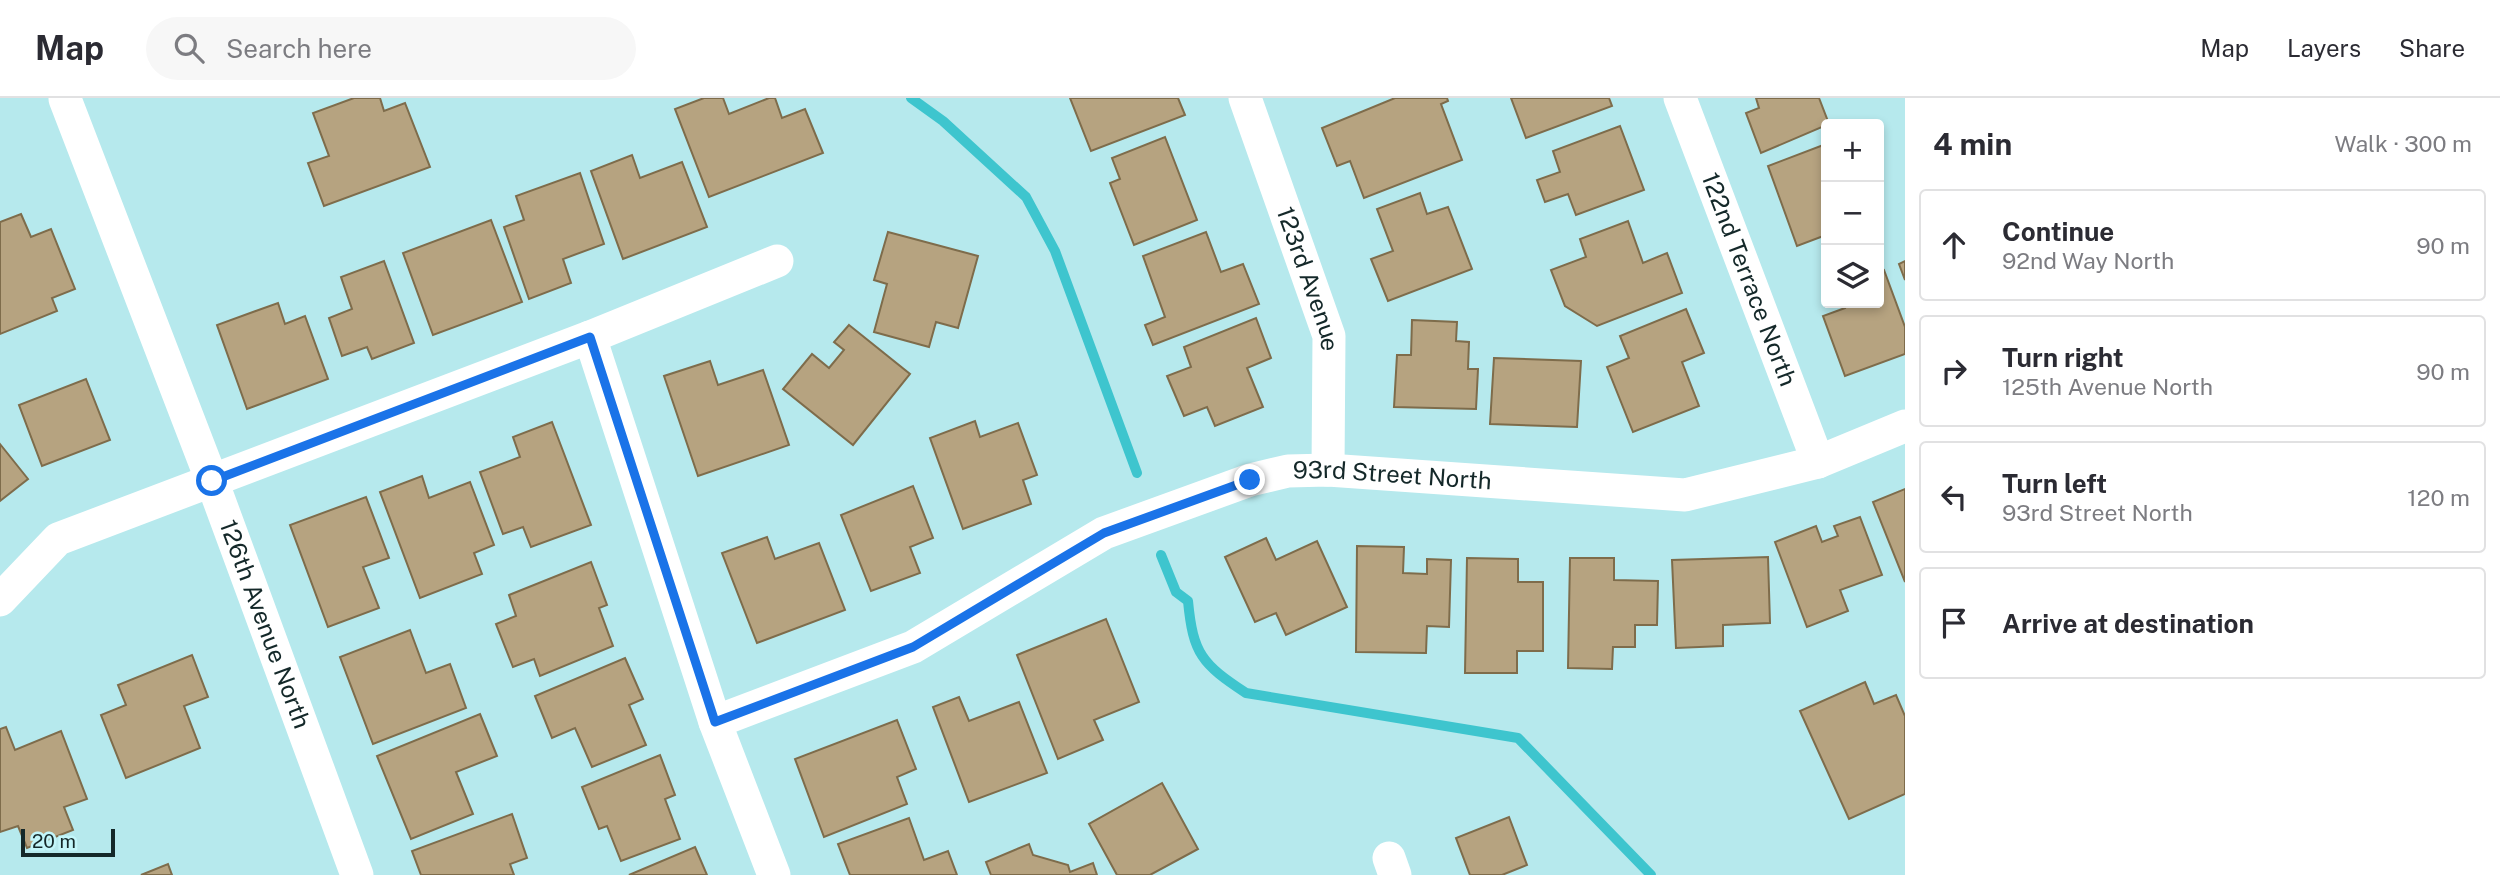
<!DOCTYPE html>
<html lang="en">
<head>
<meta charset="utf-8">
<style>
	:root { --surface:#fff; --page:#f7f7f7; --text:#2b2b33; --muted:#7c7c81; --line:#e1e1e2 }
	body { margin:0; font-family:"Public Sans",sans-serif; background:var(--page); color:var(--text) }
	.controls { position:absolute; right:21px; top:21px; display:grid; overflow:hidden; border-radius:7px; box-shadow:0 4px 10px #0003 }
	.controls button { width:63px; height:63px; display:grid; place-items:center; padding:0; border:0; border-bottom:2px solid var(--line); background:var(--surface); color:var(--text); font:35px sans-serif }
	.scale { position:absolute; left:21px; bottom:18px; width:94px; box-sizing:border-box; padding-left:7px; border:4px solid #142829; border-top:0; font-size:19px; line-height:24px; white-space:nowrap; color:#142829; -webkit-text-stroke:5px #c3f6fa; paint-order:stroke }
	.stop { position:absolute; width:21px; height:21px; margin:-16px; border:5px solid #1a73e8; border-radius:50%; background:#fff }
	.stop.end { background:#1a73e8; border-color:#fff; box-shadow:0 2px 7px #0008 }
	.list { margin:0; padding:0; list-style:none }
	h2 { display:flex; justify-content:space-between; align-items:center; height:91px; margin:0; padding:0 28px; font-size:30px }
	h2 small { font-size:23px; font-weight:400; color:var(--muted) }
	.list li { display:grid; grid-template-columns:46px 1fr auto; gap:21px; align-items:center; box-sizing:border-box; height:112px; margin:0 14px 14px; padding:0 14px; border:2px solid var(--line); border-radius:7px }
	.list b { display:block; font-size:26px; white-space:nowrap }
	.list p { margin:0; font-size:23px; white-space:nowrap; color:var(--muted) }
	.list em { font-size:23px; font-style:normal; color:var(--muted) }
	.icon { flex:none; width:38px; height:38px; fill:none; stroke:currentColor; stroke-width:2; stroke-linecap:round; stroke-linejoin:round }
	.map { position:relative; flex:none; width:1905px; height:777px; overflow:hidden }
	header { display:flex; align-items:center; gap:42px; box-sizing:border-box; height:98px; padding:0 35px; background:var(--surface); border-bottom:2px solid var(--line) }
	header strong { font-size:33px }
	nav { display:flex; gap:38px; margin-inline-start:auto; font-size:24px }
	.search { width:490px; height:63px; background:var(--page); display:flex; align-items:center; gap:18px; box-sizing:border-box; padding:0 24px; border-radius:38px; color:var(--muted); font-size:26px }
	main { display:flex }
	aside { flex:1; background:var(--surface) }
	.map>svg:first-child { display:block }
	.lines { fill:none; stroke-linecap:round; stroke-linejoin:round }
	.stream { stroke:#3ec5ce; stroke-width:10 }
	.building { fill:#b6a380; stroke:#7e6c4b; stroke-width:2 }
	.minor { stroke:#fff; stroke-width:33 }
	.route { stroke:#1a73e8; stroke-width:9 }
	.labels { text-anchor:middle; stroke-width:5; stroke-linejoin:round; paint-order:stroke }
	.street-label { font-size:24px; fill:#142829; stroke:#c3f6fa }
</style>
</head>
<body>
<header>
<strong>Map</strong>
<div class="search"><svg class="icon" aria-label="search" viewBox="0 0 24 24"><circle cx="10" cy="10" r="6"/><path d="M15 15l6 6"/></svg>Search here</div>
<nav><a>Map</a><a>Layers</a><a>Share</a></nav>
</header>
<main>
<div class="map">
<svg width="1905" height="777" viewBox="0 0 1905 777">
	<rect width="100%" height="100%" fill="#b6e9ed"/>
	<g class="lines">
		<g class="stream">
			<polyline points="911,0 943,23 1026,99 1055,153 1137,375"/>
			<path d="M1161 457 1176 494 1188 503C1193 556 1202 566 1246 595L1518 640 1651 777"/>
		</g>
	</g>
	<g class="building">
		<polygon points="354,0 380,0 384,13 405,5 430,69 324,108 308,65 329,58 313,15"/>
		<polygon points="704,0 723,0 729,16 769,0 775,0 782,20 805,11 823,55 709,99 675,11"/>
		<polygon points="1070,0 1178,0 1185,17 1091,53"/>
		<polygon points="1395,0 1447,0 1448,3 1441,6 1462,62 1364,100 1350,63 1337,68 1322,30"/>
		<polygon points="1511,0 1609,0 1612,8 1526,40"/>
		<polygon points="1756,0 1819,0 1829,26 1761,55 1746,15 1759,10"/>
		<polygon points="1620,28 1644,92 1576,117 1568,96 1545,104 1537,82 1560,74 1553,53"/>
		<polygon points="1165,39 1197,122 1134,147 1110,85 1120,81 1112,60"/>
		<polygon points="1826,46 1826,137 1797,148 1768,68"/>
		<polygon points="632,57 640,80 682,64 707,129 623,161 591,73"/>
		<polygon points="580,75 604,146 563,161 571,185 529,201 504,129 524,122 516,98"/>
		<polygon points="1420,95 1427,116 1448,109 1472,171 1388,203 1371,161 1393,153 1377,111"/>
		<polygon points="21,116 31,139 51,131 75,191 52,200 57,213 0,236 0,124"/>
		<polygon points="491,122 522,204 433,237 403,155"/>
		<polygon points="1628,123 1643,165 1667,155 1682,195 1597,228 1565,208 1551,172 1586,159 1580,141"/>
		<polygon points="888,134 978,158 958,230 936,224 929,249 874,234 887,186 874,182"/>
		<polygon points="1206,134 1221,174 1243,166 1259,206 1153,247 1145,227 1165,219 1143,158"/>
		<polygon points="384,163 414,245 372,261 367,249 342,258 329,220 352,211 341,179"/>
		<polygon points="1905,163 1905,182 1899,166"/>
		<polygon points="1884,172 1905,229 1905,256 1845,278 1823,218 1845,210 1844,205 1879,205 1879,174"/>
		<polygon points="278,205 285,226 305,218 328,281 247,311 217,227"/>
		<polygon points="1686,211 1704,255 1682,264 1699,308 1633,334 1607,269 1629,260 1620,238"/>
		<polygon points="1256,220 1271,260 1247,270 1263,309 1215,328 1207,309 1184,318 1167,278 1191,269 1184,249"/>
		<polygon points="1412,222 1457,224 1456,243 1469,244 1468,271 1478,271 1476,311 1394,309 1397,257 1411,257"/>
		<polygon points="849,227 910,276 853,347 783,291 812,256 829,270 844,252 834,244"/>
		<polygon points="1494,260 1581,263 1577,329 1490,326"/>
		<polygon points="710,263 718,287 763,272 789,347 698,378 664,278"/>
		<polygon points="86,281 110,342 42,368 19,307"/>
		<polygon points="975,323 980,339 1018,325 1037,377 1023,382 1031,406 963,431 930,340"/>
		<polygon points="552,324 591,427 531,449 523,429 503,436 480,374 520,359 513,339"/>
		<polygon points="0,346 28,381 0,403"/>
		<polygon points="422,378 429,400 470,384 494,447 474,455 482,476 420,500 380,394"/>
		<polygon points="913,388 933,440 910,449 920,475 871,493 841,417"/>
		<polygon points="1905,391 1905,484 1873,404"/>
		<polygon points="366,399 389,460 363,469 379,510 328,529 290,427"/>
		<polygon points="1860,419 1882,477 1840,492 1848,513 1807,529 1775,444 1816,428 1822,444 1838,438 1834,428"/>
		<polygon points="767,439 775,461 819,445 845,512 757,545 722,455"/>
		<polygon points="1266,440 1276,462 1317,443 1347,509 1286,537 1276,515 1255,524 1225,459"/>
		<polygon points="1357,448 1404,449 1403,475 1427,476 1427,461 1451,462 1449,529 1427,528 1426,555 1356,554"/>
		<polygon points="1768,459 1770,525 1723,527 1723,548 1676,550 1672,462"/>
		<polygon points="1467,460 1518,461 1518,484 1543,484 1543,553 1517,553 1517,575 1465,575"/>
		<polygon points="1570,460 1614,460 1614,482 1658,483 1657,527 1635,527 1635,549 1613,549 1612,571 1568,570"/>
		<polygon points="591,464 607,507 599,510 613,548 540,578 534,561 513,569 496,526 516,518 509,497"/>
		<polygon points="1106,521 1139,604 1094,622 1103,642 1058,661 1017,557"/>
		<polygon points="410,532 426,575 450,566 466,610 373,646 340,559"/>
		<polygon points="192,557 208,599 184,608 200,650 126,680 101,617 126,607 118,587"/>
		<polygon points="625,560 643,601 629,607 646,647 592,669 575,630 552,640 535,598"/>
		<polygon points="1865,584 1874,606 1896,597 1905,618 1905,696 1849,721 1800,613"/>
		<polygon points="959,599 969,623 1019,604 1047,675 969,704 933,609"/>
		<polygon points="480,616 497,658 456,674 473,716 411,741 377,658"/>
		<polygon points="897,622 916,671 897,679 907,706 824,739 795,661"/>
		<polygon points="6,629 15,652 61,633 87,701 64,709 73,732 27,750 18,728 0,734 0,631"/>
		<polygon points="660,657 675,697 665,701 680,741 621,763 607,728 599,731 582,689"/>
		<polygon points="1162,685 1198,751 1150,777 1117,777 1089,726"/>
		<polygon points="512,716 527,760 510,766 514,777 421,777 412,753"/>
		<polygon points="1509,719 1527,767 1502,777 1470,777 1456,740"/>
		<polygon points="909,720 924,762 948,753 957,777 850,777 838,746"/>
		<polygon points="1029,746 1033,757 1068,767 1070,774 1093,765 1097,777 991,777 986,764"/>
		<polygon points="695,749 707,777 629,777"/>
		<polygon points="168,766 172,777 141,777"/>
	</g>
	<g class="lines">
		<g class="minor">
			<path id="s1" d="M1245 0 1329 238 1328 372"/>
			<path id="s2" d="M1680 0 1818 364"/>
			<path id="s3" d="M65 1 212 383 357 777"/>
			<polyline points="590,239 715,624 774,777"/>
			<polyline points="0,502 58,441 590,239 777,163"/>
			<path id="s4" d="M715 624 913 549 1104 435 1250 382 1288 373 1328 372 1685 397 1818 364 1905 328"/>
			<polyline points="1389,760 1395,777"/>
		</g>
	</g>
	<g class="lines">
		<polyline class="route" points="212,383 590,239 715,624 913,549 1104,435 1250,382"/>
	</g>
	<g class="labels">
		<g class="street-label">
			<text dy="8" stroke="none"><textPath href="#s2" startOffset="194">122nd Terrace North</textPath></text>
			<text dy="8" stroke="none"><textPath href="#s1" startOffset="192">123rd Avenue</textPath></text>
			<text dy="8" stroke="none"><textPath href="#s4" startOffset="733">93rd Street North</textPath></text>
			<text dy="8" stroke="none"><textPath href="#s3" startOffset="562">126th Avenue North</textPath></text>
		</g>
	</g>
</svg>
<div class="controls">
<button>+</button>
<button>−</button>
<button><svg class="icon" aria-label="layers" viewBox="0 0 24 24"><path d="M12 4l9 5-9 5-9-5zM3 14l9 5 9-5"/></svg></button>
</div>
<div class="scale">20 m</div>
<div class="stop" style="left:212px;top:383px"></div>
<div class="stop end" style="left:1250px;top:382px"></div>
</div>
<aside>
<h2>4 min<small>Walk · 300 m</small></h2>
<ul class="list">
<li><svg class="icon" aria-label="ahead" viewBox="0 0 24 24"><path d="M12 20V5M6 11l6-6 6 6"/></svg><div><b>Continue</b><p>92nd Way North</p></div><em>90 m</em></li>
<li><svg class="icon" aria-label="right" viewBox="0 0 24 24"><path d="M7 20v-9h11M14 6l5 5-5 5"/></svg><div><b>Turn right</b><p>125th Avenue North</p></div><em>90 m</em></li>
<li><svg class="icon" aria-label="left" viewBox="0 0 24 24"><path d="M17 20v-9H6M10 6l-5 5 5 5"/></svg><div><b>Turn left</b><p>93rd Street North</p></div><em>120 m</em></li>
<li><svg class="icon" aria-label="arrive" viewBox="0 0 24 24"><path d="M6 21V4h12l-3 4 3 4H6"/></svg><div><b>Arrive at destination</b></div></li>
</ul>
</aside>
</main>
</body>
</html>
